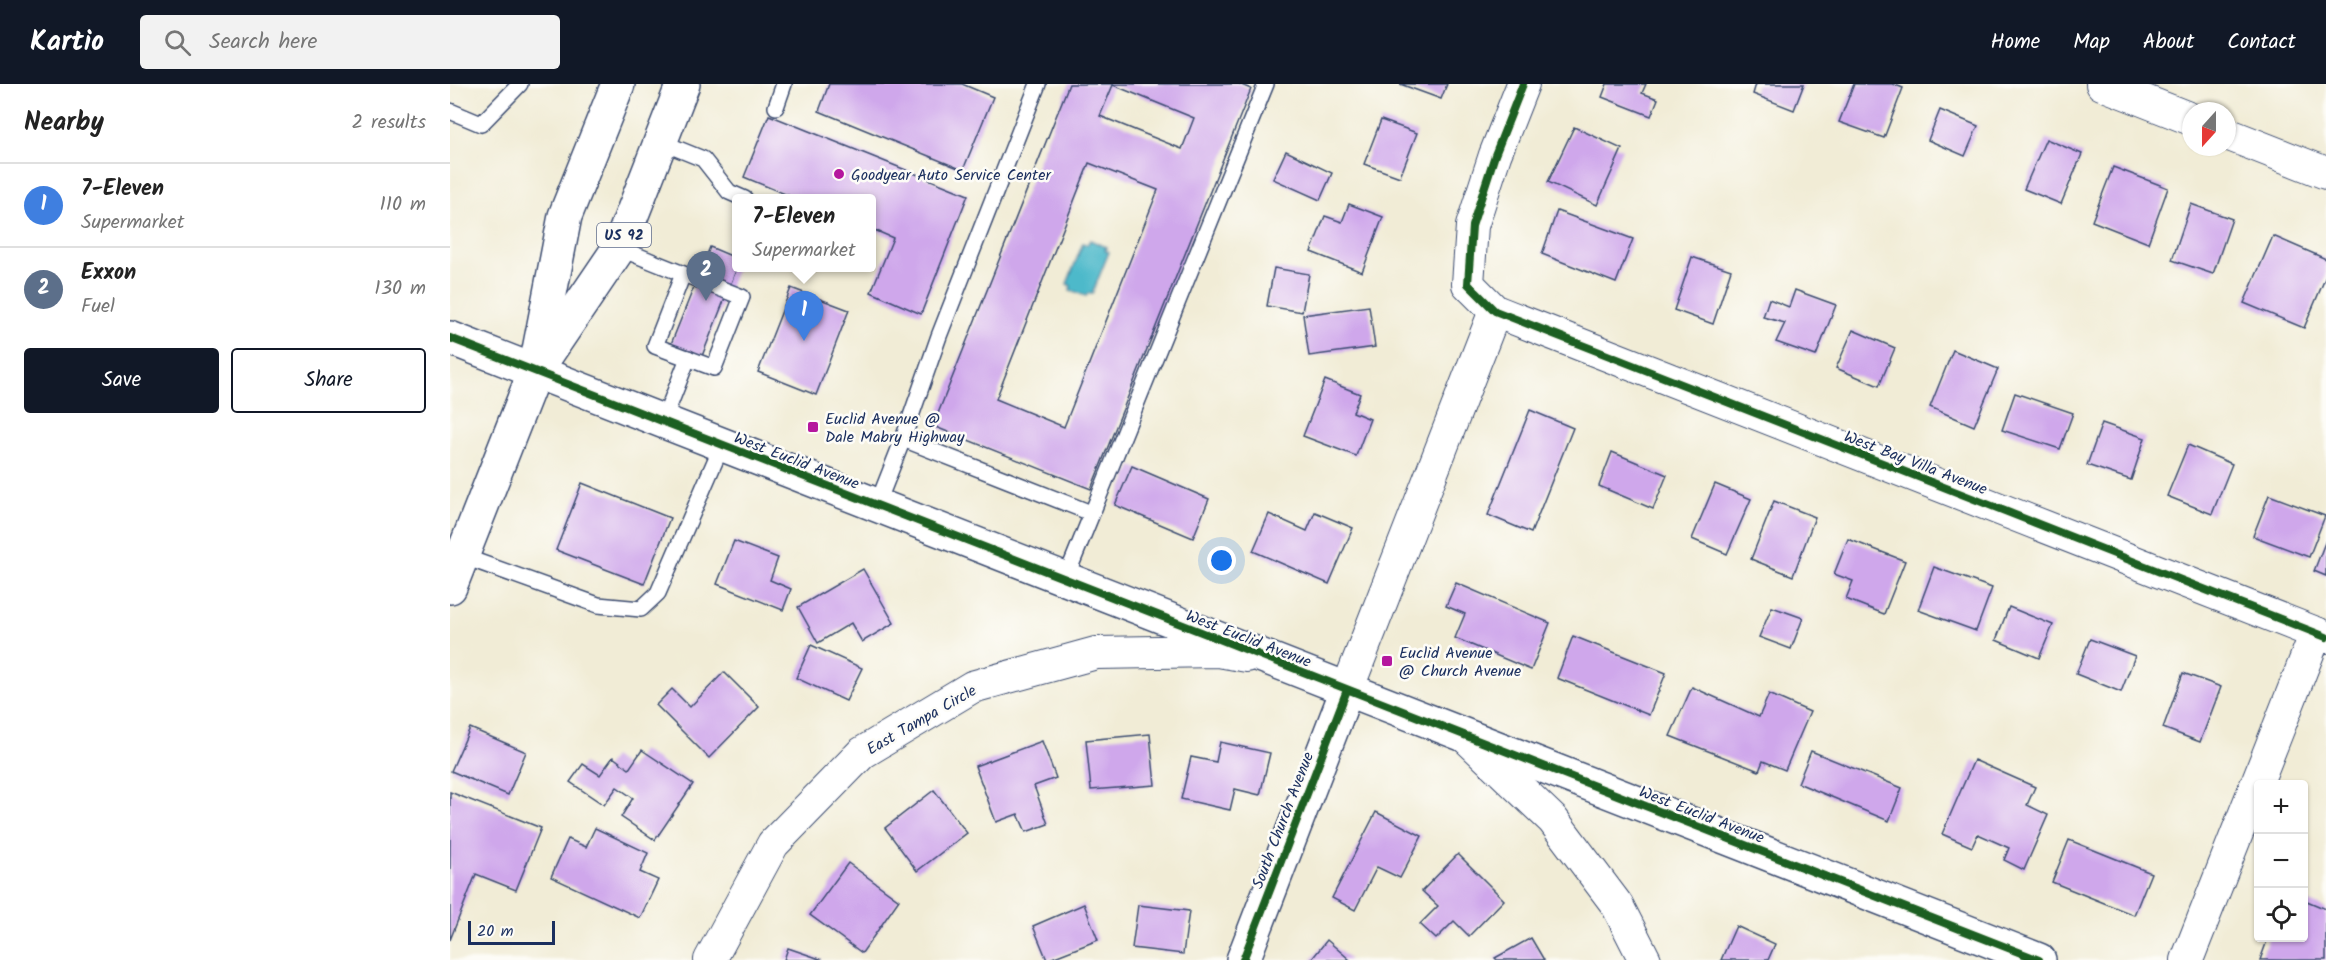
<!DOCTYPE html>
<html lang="en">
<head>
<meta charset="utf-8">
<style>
	:root { --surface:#fff; --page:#f2f2f2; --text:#222; --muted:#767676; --line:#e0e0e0; --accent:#111827 }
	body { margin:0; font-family:Kalam,sans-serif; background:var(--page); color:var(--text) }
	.controls { position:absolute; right:18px; bottom:18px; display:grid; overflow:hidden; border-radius:6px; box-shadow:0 2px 4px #0004 }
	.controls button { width:54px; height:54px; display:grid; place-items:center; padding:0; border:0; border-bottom:2px solid var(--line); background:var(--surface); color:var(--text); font:30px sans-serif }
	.compass { position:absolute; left:1732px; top:18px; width:54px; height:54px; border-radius:50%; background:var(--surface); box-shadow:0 2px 4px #0004; rotate:201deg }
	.scale { position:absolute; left:18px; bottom:15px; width:87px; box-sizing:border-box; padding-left:6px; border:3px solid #1b2f5e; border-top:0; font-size:16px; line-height:21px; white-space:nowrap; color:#1b2f5e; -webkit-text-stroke:4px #fdfcf7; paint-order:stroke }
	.you { position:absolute; left:772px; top:477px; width:21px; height:21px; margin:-15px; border:4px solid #fff; border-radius:50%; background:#1a73e8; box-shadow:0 0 0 9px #1a73e833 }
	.badge { display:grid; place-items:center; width:39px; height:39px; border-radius:50%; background:var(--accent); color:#fff; font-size:20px; font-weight:700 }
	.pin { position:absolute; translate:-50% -50px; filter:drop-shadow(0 2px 3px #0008) }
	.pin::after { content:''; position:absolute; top:32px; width:21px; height:18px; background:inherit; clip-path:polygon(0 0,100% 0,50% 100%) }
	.popup { position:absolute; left:282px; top:110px; width:144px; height:78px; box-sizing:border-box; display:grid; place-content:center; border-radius:6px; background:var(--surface); filter:drop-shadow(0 2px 4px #0005); font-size:20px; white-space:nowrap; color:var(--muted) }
	.popup b { font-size:22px; color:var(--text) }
	.popup::after { content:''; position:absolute; left:50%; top:100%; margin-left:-12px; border:12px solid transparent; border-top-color:var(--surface) }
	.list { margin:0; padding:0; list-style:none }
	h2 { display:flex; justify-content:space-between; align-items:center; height:78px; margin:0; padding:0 24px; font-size:26px }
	h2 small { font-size:20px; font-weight:400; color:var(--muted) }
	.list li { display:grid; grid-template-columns:39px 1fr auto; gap:18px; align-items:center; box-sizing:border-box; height:84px; padding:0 24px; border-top:2px solid var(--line) }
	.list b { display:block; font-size:22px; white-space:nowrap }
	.list p { margin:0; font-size:20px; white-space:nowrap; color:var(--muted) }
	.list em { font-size:20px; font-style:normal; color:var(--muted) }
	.actions { display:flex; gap:12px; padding:18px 24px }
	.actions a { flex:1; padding:14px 0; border:2px solid var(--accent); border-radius:6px; text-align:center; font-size:21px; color:var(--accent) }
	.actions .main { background:var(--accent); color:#fff }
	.icon { flex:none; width:33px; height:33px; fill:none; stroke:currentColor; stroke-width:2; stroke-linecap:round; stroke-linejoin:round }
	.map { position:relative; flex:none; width:1876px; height:876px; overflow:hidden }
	header { display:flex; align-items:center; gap:36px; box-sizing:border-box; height:84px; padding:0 30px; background:var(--accent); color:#fff }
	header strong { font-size:28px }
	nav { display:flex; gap:33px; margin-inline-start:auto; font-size:21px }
	.search { width:420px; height:54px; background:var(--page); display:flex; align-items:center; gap:15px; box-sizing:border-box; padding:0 21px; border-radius:6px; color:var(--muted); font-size:22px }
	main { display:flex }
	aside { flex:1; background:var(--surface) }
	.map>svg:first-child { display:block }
	.water { fill:#4eb9ca; stroke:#347494; stroke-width:1.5 }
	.building { fill:#cfa7eb; fill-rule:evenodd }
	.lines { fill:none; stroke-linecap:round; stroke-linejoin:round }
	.lane-casing { stroke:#3b4b70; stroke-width:18 }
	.street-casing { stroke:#3b4b70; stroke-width:34 }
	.secondary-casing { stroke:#3b4b70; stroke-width:36 }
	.primary-casing { stroke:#3b4b70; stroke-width:36 }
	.lane { stroke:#fff; stroke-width:15 }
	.street { stroke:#fff; stroke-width:32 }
	.secondary { stroke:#fff; stroke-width:33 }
	.primary { stroke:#fff; stroke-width:33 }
	.cycleway-casing { stroke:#fdfcf7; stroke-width:11 }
	.cycleway { stroke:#1b5e20; stroke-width:8 }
	.poi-dot { fill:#b5179e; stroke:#fdfcf7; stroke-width:2 }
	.labels { text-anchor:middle; stroke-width:5; stroke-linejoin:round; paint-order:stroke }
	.shield { fill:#fdfcf7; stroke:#5f6c8c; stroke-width:1.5 }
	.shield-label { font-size:15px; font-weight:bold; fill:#1b2f5e }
	.poi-label { font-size:16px; fill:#1b2f5e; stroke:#fdfcf7; text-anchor:start }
	.street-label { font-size:16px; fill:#1b2f5e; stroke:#fdfcf7 }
</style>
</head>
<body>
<header>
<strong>Kartio</strong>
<div class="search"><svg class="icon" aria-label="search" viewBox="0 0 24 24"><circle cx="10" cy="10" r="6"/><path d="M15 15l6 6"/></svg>Search here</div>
<nav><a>Home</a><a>Map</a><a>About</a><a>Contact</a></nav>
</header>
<main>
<aside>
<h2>Nearby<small>2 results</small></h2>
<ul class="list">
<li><span class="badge" style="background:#3f7fe0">1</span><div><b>7-Eleven</b><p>Supermarket</p></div><em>110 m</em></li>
<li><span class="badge" style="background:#5c6f8a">2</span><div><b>Exxon</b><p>Fuel</p></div><em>130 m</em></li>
</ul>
<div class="actions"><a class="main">Save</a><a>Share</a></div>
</aside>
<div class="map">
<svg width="1876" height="876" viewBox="0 0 1876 876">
	<rect width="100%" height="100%" fill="#fdfcf7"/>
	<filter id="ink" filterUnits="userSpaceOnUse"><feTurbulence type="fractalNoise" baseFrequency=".0167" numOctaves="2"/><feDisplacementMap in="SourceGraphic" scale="12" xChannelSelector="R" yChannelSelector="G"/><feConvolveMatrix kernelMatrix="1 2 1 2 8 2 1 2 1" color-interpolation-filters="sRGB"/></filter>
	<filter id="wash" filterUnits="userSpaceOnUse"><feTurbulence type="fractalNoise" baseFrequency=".008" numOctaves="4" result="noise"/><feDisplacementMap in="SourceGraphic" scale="24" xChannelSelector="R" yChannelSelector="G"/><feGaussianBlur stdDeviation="1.35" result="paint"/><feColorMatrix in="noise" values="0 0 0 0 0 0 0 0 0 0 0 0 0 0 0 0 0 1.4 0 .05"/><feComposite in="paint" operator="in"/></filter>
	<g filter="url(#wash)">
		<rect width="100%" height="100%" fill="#f1ecd6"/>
		<polygon class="water" points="640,156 656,163 655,167 659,168 642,210 638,209 636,212 620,206 621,202 617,200 633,159 637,161"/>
		<g id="blocks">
			<g class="building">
				<polygon points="379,0 512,0 543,13 513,86 369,27"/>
				<path d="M619 0H789L801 5 641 405 483 342ZM663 1 744 34 732 65 650 32ZM639 79 708 106 614 343 546 315Z"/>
				<polygon points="950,0 997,0 991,15"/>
				<polygon points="1157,0 1196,0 1192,9 1208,15 1201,32 1152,13"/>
				<polygon points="1306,0 1354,0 1344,26 1303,10"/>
				<polygon points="1404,0 1443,0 1453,4 1434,54 1389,38"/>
				<polygon points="1490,26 1528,42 1515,72 1478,56"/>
				<polygon points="319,31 518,111 471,230 421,208 443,154 422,145 422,115 347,115 294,93"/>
				<polygon points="931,36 967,49 950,93 914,80"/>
				<polygon points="1124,43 1172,65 1147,121 1098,98"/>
				<polygon points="1596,55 1632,70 1611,120 1574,105"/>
				<polygon points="836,67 882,89 870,116 823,95"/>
				<polygon points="1663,83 1718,104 1698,159 1642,137"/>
				<polygon points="899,120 933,133 912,188 861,168 875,132 892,138"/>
				<polygon points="1741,120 1782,135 1763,190 1722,176"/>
				<polygon points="1107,127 1183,155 1166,199 1092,170"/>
				<polygon points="1823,152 1876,175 1876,192 1854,244 1794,219"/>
				<polygon points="260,163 286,174 287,184 252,272 221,260"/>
				<polygon points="1242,173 1281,186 1263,240 1224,226"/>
				<polygon points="824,184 859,190 852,228 817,222"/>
				<polygon points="341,204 399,226 366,311 308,288"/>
				<polygon points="1345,206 1386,221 1366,272 1326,258 1335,239 1313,233 1319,215 1339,223"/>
				<polygon points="919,222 925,263 859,272 853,231"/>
				<polygon points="1403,246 1445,264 1429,302 1386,284"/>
				<polygon points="1503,266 1548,285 1524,342 1480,323"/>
				<polygon points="875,296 910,310 903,328 920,335 906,372 853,352"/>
				<polygon points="1565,309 1623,329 1610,365 1552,346"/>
				<polygon points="1080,326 1123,344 1081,449 1038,431"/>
				<polygon points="1652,339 1695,354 1681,396 1637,381"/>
				<polygon points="1738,361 1782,380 1762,430 1717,412"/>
				<polygon points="1162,368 1217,391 1203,425 1149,402"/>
				<polygon points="682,382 759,415 743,454 665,421"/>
				<polygon points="132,399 220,434 194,500 106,466"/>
				<polygon points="1265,400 1301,415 1277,470 1242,455"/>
				<polygon points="1819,411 1875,432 1859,473 1803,452"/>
				<polygon points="1324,417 1365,433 1343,492 1301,475"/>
				<polygon points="865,428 903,444 879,500 803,467 819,430 857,447"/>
				<polygon points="1398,455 1455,477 1434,530 1396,515 1403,497 1384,490"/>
				<polygon points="1876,456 1876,492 1864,487"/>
				<polygon points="284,457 328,474 320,496 341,505 333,526 267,500"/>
				<polygon points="1484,483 1542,504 1526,547 1468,526"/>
				<polygon points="413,485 444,539 412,558 401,539 368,559 348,523"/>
				<polygon points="1006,499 1100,539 1081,586 1005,554 1015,530 996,522"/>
				<polygon points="1322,523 1353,534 1341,565 1309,553"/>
				<polygon points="1559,523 1603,541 1589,574 1546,556"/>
				<polygon points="1123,552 1216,589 1199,631 1107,594"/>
				<polygon points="1640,555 1685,572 1671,608 1626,590"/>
				<polygon points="361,561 412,584 396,617 346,594"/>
				<polygon points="274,588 309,623 259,674 206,621 222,605 240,623"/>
				<polygon points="1733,589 1771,603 1750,658 1713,644"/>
				<polygon points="1242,603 1309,633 1319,610 1360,628 1335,686 1313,677 1309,687 1220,652"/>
				<polygon points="20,644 76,668 58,711 1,687"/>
				<polygon points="700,650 705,701 641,706 636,656"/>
				<polygon points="592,657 606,694 584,702 598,740 576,748 568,730 546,738 525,682"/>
				<polygon points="770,658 820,669 810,711 785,705 780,726 731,715 741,673 766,678"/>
				<polygon points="192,666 243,700 205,756 171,733 183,714 167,703 154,721 120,698 133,680 150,691 163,673 179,685"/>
				<polygon points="1361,667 1452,704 1439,737 1348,699"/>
				<polygon points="1524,676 1585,703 1577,721 1598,731 1574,786 1554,776 1559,764 1528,750 1522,763 1492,750"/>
				<polygon points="484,706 517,749 467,787 435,744"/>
				<polygon points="0,708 91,744 66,806 26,790 0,856"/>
				<polygon points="926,728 972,752 950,794 927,783 905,826 882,814"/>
				<polygon points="145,744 198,769 190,788 208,796 190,834 101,793 118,755 136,763"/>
				<polygon points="1619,756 1701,789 1684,831 1602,798"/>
				<polygon points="1008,770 1054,816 1019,852 1004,837 986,855 970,840 988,822 972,807"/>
				<polygon points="398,779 449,816 412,869 360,831"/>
				<polygon points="1857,817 1876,825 1876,876 1810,876 1818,854 1842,855 1854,854 1854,825"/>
				<polygon points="634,820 648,856 597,876 583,842"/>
				<polygon points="688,821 739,827 733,870 682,864"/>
				<polygon points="1286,842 1325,860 1318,876 1271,876"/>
				<polygon points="1081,854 1094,876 1047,876 1045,874"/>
				<polygon points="877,856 900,876 861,876"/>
				<polygon points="338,864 373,876 334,876"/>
			</g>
		</g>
	</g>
	<g filter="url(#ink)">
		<use href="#blocks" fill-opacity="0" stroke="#3b4b70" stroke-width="1.5"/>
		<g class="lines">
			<g class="lane-casing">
				<g id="lane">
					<polyline points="326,23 334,0"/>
					<polyline points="0,27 31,40 70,0"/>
					<polyline points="211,58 253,75 279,108 295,115"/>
					<path d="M169 164C210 181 251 197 292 213L264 284 205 262 233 190"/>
					<polyline points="213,338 238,274"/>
					<polyline points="453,355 641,429"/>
					<polyline points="427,421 453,355 489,252 588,0"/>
					<polyline points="12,472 148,521 191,525 208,509 272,361"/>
					<polyline points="615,496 816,0"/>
				</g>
			</g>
			<g class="street-casing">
				<g id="street">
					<polyline points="1073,0 1045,71 1022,142 1018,200 1045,227 1876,553"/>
					<polyline points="1652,0 1741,35"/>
					<polyline points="1777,50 1876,89"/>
					<polyline points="897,606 1045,227"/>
					<polyline points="1016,653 1103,736 1167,821 1195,876"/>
					<polyline points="260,876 323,760 412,669 522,603 646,569 768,567 797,572"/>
					<polyline points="1737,876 1866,549"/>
				</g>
			</g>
			<g class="secondary-casing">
				<g id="secondary">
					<polyline points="0,254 1589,876"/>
					<polyline points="793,876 897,606"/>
				</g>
			</g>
			<g class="primary-casing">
				<g id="primary">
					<polyline points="93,276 169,164 233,0"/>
					<polyline points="0,503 85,287 115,132 168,0"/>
				</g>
			</g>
			<use href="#lane" class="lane"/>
			<use href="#street" class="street"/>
			<use href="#secondary" class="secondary"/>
			<use href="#primary" class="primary"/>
			<g class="cycleway-casing">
				<g id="cycleway">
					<polyline points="1073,0 1045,71 1022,142 1018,200 1045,227 1876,553"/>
					<polyline points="0,254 1589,876"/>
					<polyline points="793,876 897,606"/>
				</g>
			</g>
			<use href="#cycleway" class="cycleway"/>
		</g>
	</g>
	<g class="poi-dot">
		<circle cx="389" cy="90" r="6"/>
		<rect x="357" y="337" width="12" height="12" rx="3"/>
		<rect x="931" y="571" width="12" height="12" rx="3"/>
	</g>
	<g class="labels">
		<rect class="shield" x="147" y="139" width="54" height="24" rx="4.5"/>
		<g class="shield-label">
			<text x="174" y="156">US 92</text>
		</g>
		<g class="poi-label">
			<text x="401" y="96">Goodyear Auto Service Center</text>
			<text x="375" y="340">Euclid Avenue @<tspan x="375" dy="18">Dale Mabry Highway</tspan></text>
			<text x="949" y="574">Euclid Avenue<tspan x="949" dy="18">@ Church Avenue</tspan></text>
		</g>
		<g class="street-label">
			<text transform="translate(347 376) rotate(21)" y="6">West Euclid Avenue</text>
			<text transform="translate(1466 378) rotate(21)" y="6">West Bay Villa Avenue</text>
			<text transform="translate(799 554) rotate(21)" y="6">West Euclid Avenue</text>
			<text transform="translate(471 635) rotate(-30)" y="6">East Tampa Circle</text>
			<text transform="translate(1252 730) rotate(21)" y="6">West Euclid Avenue</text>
			<text transform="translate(832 736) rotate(-69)" y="6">South Church Avenue</text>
		</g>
	</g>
</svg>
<div class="controls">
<button>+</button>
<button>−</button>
<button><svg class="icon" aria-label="locate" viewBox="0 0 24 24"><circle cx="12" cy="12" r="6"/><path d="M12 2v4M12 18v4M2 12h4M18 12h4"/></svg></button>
</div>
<svg class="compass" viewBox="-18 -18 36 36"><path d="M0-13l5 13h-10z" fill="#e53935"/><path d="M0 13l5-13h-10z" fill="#767676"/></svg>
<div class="scale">20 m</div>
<div class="you"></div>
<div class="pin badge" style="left:354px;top:257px;background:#3f7fe0">1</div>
<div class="popup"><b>7-Eleven</b>Supermarket</div>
<div class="pin badge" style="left:256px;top:217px;background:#5c6f8a">2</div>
</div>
</main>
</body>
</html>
